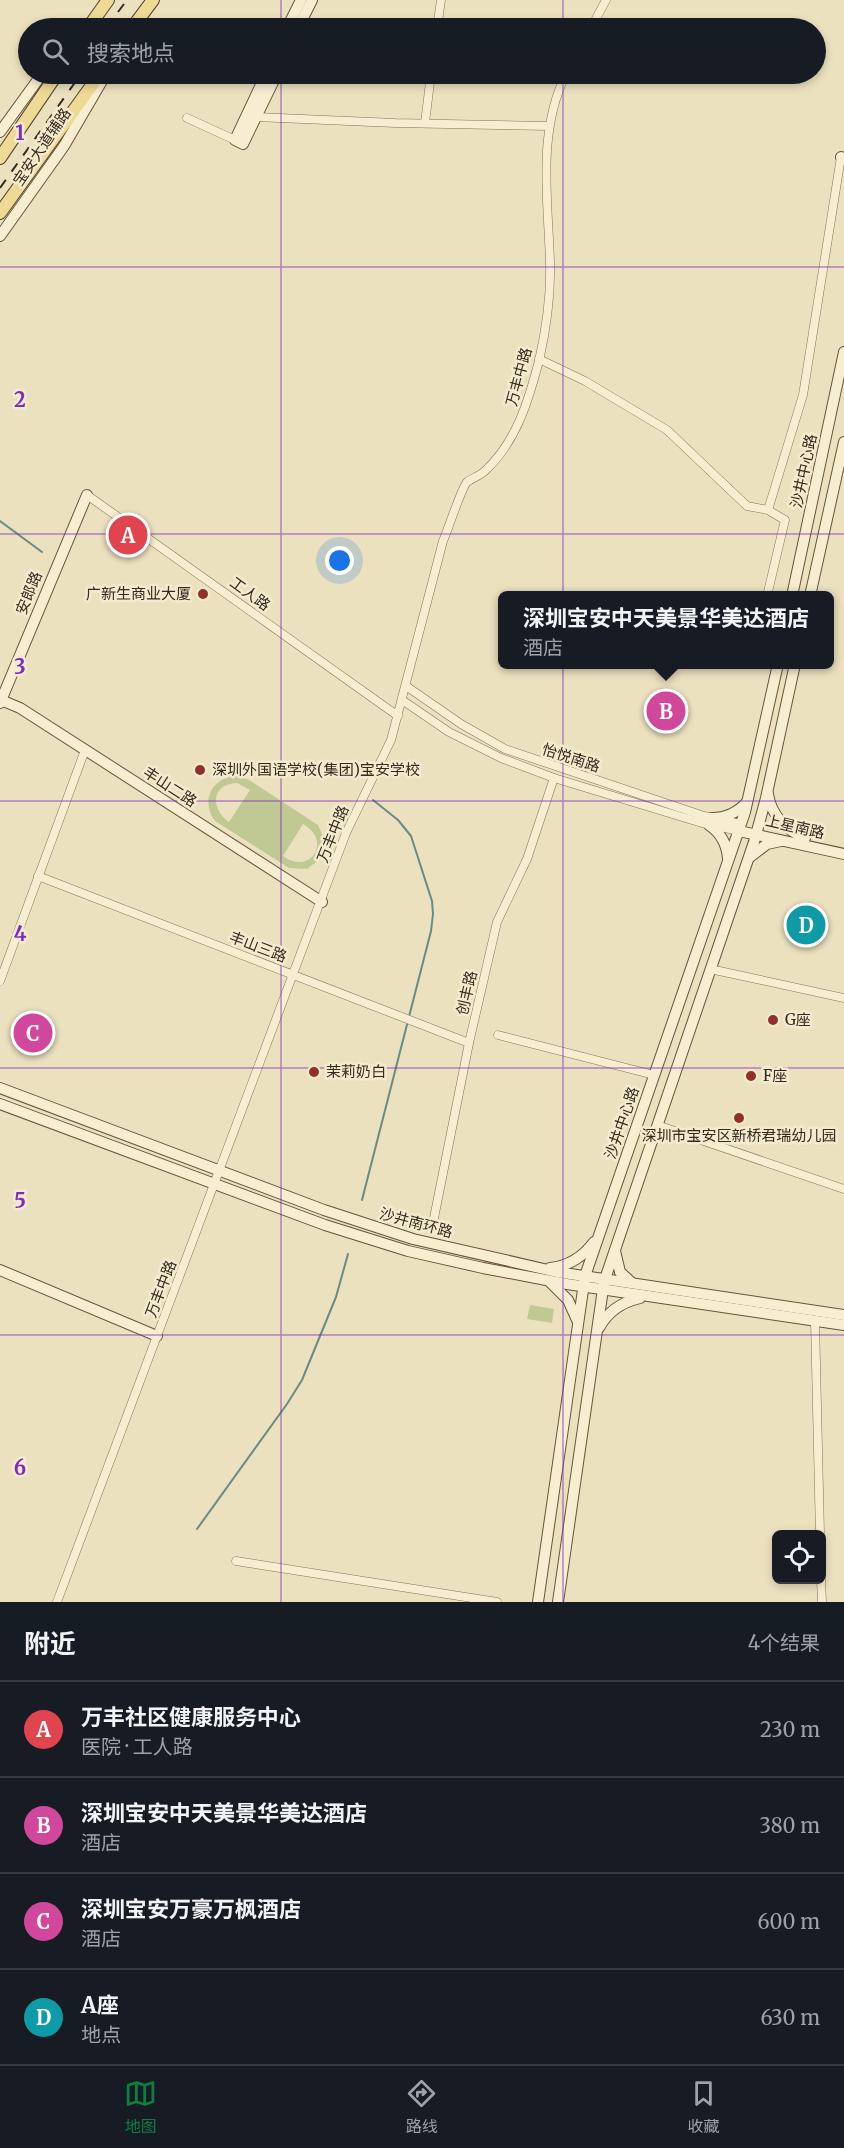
<!DOCTYPE html>
<html lang="zh">
<head>
<meta charset="utf-8">
<style>
	:root { --surface:#171b24; --page:#242831; --text:#f1f3f6; --muted:#9ea1a6; --line:#363941; --accent:#0b8043 }
	body { margin:0; font-family:Merriweather,"Noto Sans SC",serif; background:var(--page); color:var(--text) }
	.controls { position:absolute; right:18px; bottom:18px; display:grid; overflow:hidden; border-radius:9px; box-shadow:0 3px 9px #0003 }
	.controls button { width:54px; height:54px; display:grid; place-items:center; padding:0; border:0; border-bottom:2px solid var(--line); background:var(--surface); color:var(--text); font:30px sans-serif }
	.you { position:absolute; left:340px; top:561px; width:21px; height:21px; margin:-15px; border:4px solid #fff; border-radius:50%; background:#1a73e8; box-shadow:0 0 0 9px #1a73e833 }
	.badge { display:grid; place-items:center; width:39px; height:39px; border-radius:50%; background:var(--accent); color:#fff; font-size:20px; font-weight:700 }
	.pin { position:absolute; translate:-50% -50%; border:3px solid #fff; box-shadow:0 2px 6px #0006 }
	.popup { position:absolute; left:498px; top:591px; width:336px; height:78px; box-sizing:border-box; display:grid; place-content:center; border-radius:9px; background:var(--surface); filter:drop-shadow(0 2px 4px #0005); font-size:20px; white-space:nowrap; color:var(--muted) }
	.popup b { font-size:22px; color:var(--text) }
	.popup::after { content:''; position:absolute; left:50%; top:100%; margin-left:-12px; border:12px solid transparent; border-top-color:var(--surface) }
	.list { margin:0; padding:0; list-style:none }
	h2 { display:flex; justify-content:space-between; align-items:center; height:78px; margin:0; padding:0 24px; font-size:26px }
	h2 small { font-size:20px; font-weight:400; color:var(--muted) }
	.list li { display:grid; grid-template-columns:39px 1fr auto; gap:18px; align-items:center; box-sizing:border-box; height:96px; padding:0 24px; border-top:2px solid var(--line) }
	.list b { display:block; font-size:22px; white-space:nowrap }
	.list p { margin:0; font-size:20px; white-space:nowrap; color:var(--muted) }
	.list em { font-size:20px; font-style:normal; color:var(--muted) }
	.icon { flex:none; width:33px; height:33px; fill:none; stroke:currentColor; stroke-width:2; stroke-linecap:round; stroke-linejoin:round }
	.map { position:relative; flex:none; width:844px; height:1602px; overflow:hidden }
	.search { position:absolute; background:var(--surface); box-shadow:0 3px 9px #0003; left:18px; right:18px; top:18px; height:66px; display:flex; align-items:center; gap:15px; box-sizing:border-box; padding:0 21px; border-radius:33px; color:var(--muted); font-size:22px }
	.sheet { height:462px; background:var(--surface) }
	nav { display:flex; justify-content:space-around; align-items:center; box-sizing:border-box; height:84px; border-top:2px solid var(--line); background:var(--surface); font-size:16px; color:var(--muted) }
	nav a { display:grid; justify-items:center; gap:3px }
	nav .on { color:var(--accent) }
	.map>svg:first-child { display:block }
	.green { fill:#c0c993; fill-rule:evenodd }
	.lines { fill:none; stroke-linecap:round; stroke-linejoin:round }
	.stream { stroke:#6a8b85; stroke-width:2 }
	.street-casing { stroke:#847258; stroke-width:9 }
	.secondary-casing { stroke:#65533b; stroke-width:12 }
	.primary-casing { stroke:#51402c; stroke-width:14 }
	.street { stroke:#f7eed1; stroke-width:8 }
	.secondary { stroke:#f7eed1; stroke-width:10 }
	.primary { stroke:#efd996; stroke-width:12 }
	.rail { stroke:#34291c; stroke-width:2; stroke-dasharray:10 10; stroke-linecap:butt }
	.grid { fill:none; stroke:#7b2cbf; stroke-width:1.5; stroke-opacity:0.55 }
	.poi-dot { fill:#912f2a; stroke:#f4ebce; stroke-width:2 }
	.labels { text-anchor:middle; stroke-width:5; stroke-linejoin:round; paint-order:stroke }
	.street-label { font-size:15px; fill:#34291c; stroke:#f4ebce }
	.poi-label { font-size:15px; fill:#34291c; stroke:#f4ebce; text-anchor:start }
	.grid-label { font-size:20px; text-anchor:middle; font-weight:bold; fill:#7b2cbf; stroke:#f4ebce; stroke-width:5; stroke-linejoin:round; paint-order:stroke }
</style>
</head>
<body>
<div class="map">
<svg width="844" height="1602" viewBox="0 0 844 1602">
	<rect width="100%" height="100%" fill="#ece1bf"/>
	<g class="green">
		<path d="M238 776 249 780 318 825 325 841 321 858 307 869 289 868 215 821C200 801 212 776 238 776ZM237 783 250 790 229 822C210 809 211 784 237 783ZM303 824C333 841 310 876 283 856Z"/>
		<polygon points="530,1305 554,1309 552,1323 527,1319"/>
	</g>
	<g class="lines">
		<g class="stream">
			<polyline points="0,521 42,552"/>
			<polyline points="362,1200 431,931 433,914 432,901 411,836 398,820 373,800"/>
			<polyline points="197,1529 287,1404 302,1380 336,1297 348,1254"/>
		</g>
		<g class="street-casing">
			<g id="street">
				<polyline points="437,28 441,0"/>
				<polyline points="591,28 606,0"/>
				<polyline points="256,117 395,123 548,126"/>
				<polyline points="187,118 235,140"/>
				<polyline points="425,123 431,74"/>
				<polyline points="539,359 585,381 667,430 747,506 768,510 785,520 767,596"/>
				<polyline points="87,495 398,716"/>
				<polyline points="768,510 803,395 841,157"/>
				<polyline points="406,686 461,724 505,749 704,816 741,824"/>
				<polyline points="402,700 449,732 501,758 554,778 702,823 739,831"/>
				<polyline points="38,876 469,1043"/>
				<polyline points="710,969 844,998"/>
				<polyline points="0,981 85,750"/>
				<polyline points="498,1035 654,1075"/>
				<polyline points="657,1125 844,1189"/>
				<polyline points="433,1223 469,1043 497,922 527,859 554,778"/>
				<polyline points="815,1321 820,1534"/>
				<polyline points="236,1561 497,1602"/>
				<polyline points="821,1580 822,1602"/>
				<path d="M57 1602 346 833 391 740 443 541C448 530 461 489 467 482 472 478 480 476 486 470 517 440 528 402 539 361 546 330 551 294 550 262 548 199 537 132 566 74"/>
			</g>
		</g>
		<g class="secondary-casing">
			<g id="secondary">
				<polyline points="287,28 301,0"/>
				<polyline points="298,28 312,0"/>
				<polyline points="266,74 235,140 243,144 277,74"/>
				<polyline points="0,132 42,74"/>
				<polyline points="841,157 844,158"/>
				<polyline points="0,236 64,146 106,74"/>
				<polyline points="792,596 844,352"/>
				<polyline points="810,596 844,442"/>
				<polyline points="1,700 20,708 322,902"/>
				<polyline points="0,703 87,495"/>
				<path d="M768 794C771 815 786 830 805 838"/>
				<path d="M712 818C727 818 738 812 747 802"/>
				<path d="M709 825C721 833 727 844 728 859"/>
				<polyline points="739,831 844,854"/>
				<polyline points="750,857 767,844 781,841"/>
				<polyline points="0,1088 324,1210 413,1239 557,1272 844,1315"/>
				<polyline points="0,1104 325,1225 408,1251 483,1268 567,1284 844,1325"/>
				<polyline points="615,1251 620,1272 632,1283"/>
				<path d="M550 1268C569 1266 583 1257 594 1242"/>
				<polyline points="0,1270 157,1336"/>
				<polyline points="550,1282 568,1300 577,1320"/>
				<path d="M599 1328C608 1311 622 1302 640 1298"/>
				<polyline points="538,1602 585,1276 745,812 778,664"/>
				<polyline points="558,1602 604,1282 754,842 766,798 795,664"/>
			</g>
		</g>
		<g class="primary-casing">
			<g id="primary">
				<polyline points="88,28 108,0"/>
				<polyline points="132,28 153,0"/>
				<polyline points="0,158 57,74"/>
				<polyline points="0,213 100,74"/>
			</g>
		</g>
		<use href="#street" class="street"/>
		<use href="#secondary" class="secondary"/>
		<use href="#primary" class="primary"/>
		<g class="rail">
			<polyline points="106,28 127,0"/>
			<polyline points="0,188 81,74"/>
		</g>
	</g>
	<path class="grid" d="M281 0V28M563 0V28M281 74V1602M563 74V1602M0 267H844M0 534H844M0 801H844M0 1068H844M0 1335H844"/>
	<g class="poi-dot">
		<circle cx="203" cy="594" r="6"/>
		<circle cx="200" cy="770" r="6"/>
		<circle cx="773" cy="1020" r="6"/>
		<circle cx="314" cy="1072" r="6"/>
		<circle cx="751" cy="1076" r="6"/>
		<circle cx="739" cy="1118" r="6"/>
	</g>
	<g class="labels">
		<g class="street-label">
			<text transform="translate(42 147) rotate(-56)" y="5">宝安大道辅路</text>
			<text transform="translate(519 377) rotate(-75)" y="5">万丰中路</text>
			<text transform="translate(804 471) rotate(-78)" y="5">沙井中心路</text>
			<text transform="translate(29 593) rotate(-68)" y="5">安郎路</text>
			<text transform="translate(250 594) rotate(36)" y="5">工人路</text>
			<text transform="translate(571 758) rotate(18)" y="5">怡悦南路</text>
			<text transform="translate(170 787) rotate(33)" y="5">丰山二路</text>
			<text transform="translate(795 827) rotate(13)" y="5">上星南路</text>
			<text transform="translate(333 834) rotate(-68)" y="5">万丰中路</text>
			<text transform="translate(258 947) rotate(21)" y="5">丰山三路</text>
			<text transform="translate(467 993) rotate(-77)" y="5">创丰路</text>
			<text transform="translate(622 1123) rotate(-71)" y="5">沙井中心路</text>
			<text transform="translate(416 1223) rotate(15)" y="5">沙井南环路</text>
			<text transform="translate(161 1289) rotate(-69)" y="5">万丰中路</text>
		</g>
		<g class="poi-label">
			<text x="191" y="599" text-anchor="end">广新生商业大厦</text>
			<text x="212" y="775">深圳外国语学校(集团)宝安学校</text>
			<text x="785" y="1025">G座</text>
			<text x="326" y="1077">茉莉奶白</text>
			<text x="763" y="1081">F座</text>
			<text x="739" y="1141" text-anchor="middle">深圳市宝安区新桥君瑞幼儿园</text>
		</g>
	</g>
	<g class="grid-label">
		<text x="20" y="140">1</text>
		<text x="20" y="407">2</text>
		<text x="20" y="674">3</text>
		<text x="20" y="941">4</text>
		<text x="20" y="1208">5</text>
		<text x="20" y="1475">6</text>
	</g>
</svg>
<div class="controls">
<button><svg class="icon" aria-label="locate" viewBox="0 0 24 24"><circle cx="12" cy="12" r="6"/><path d="M12 2v4M12 18v4M2 12h4M18 12h4"/></svg></button>
</div>
<div class="you"></div>
<div class="pin badge" style="left:128px;top:535px;background:#e0444e">A</div>
<div class="pin badge" style="left:666px;top:711px;background:#d1479c">B</div>
<div class="popup"><b>深圳宝安中天美景华美达酒店</b>酒店</div>
<div class="pin badge" style="left:33px;top:1033px;background:#d1479c">C</div>
<div class="pin badge" style="left:806px;top:925px;background:#0f9aa8">D</div>
<div class="search"><svg class="icon" aria-label="search" viewBox="0 0 24 24"><circle cx="10" cy="10" r="6"/><path d="M15 15l6 6"/></svg>搜索地点</div>
</div>
<section class="sheet">
<h2>附近<small>4个结果</small></h2>
<ul class="list">
<li><span class="badge" style="background:#e0444e">A</span><div><b>万丰社区健康服务中心</b><p>医院 · 工人路</p></div><em>230 m</em></li>
<li><span class="badge" style="background:#d1479c">B</span><div><b>深圳宝安中天美景华美达酒店</b><p>酒店</p></div><em>380 m</em></li>
<li><span class="badge" style="background:#d1479c">C</span><div><b>深圳宝安万豪万枫酒店</b><p>酒店</p></div><em>600 m</em></li>
<li><span class="badge" style="background:#0f9aa8">D</span><div><b>A座</b><p>地点</p></div><em>630 m</em></li>
</ul>
</section>
<nav>
<a class="on"><svg class="icon" aria-label="map" viewBox="0 0 24 24"><path d="M3 6l6-2 6 2 6-2v14l-6 2-6-2-6 2zM9 4v14M15 6v14"/></svg>地图</a>
<a><svg class="icon" aria-label="directions" viewBox="0 0 24 24"><path d="M12 3l9 9-9 9-9-9zM9 14v-3h6M13 9l2 2-2 2"/></svg>路线</a>
<a><svg class="icon" aria-label="saved" viewBox="0 0 24 24"><path d="M7 4h10v16l-5-4-5 4z"/></svg>收藏</a>
</nav>
</body>
</html>
